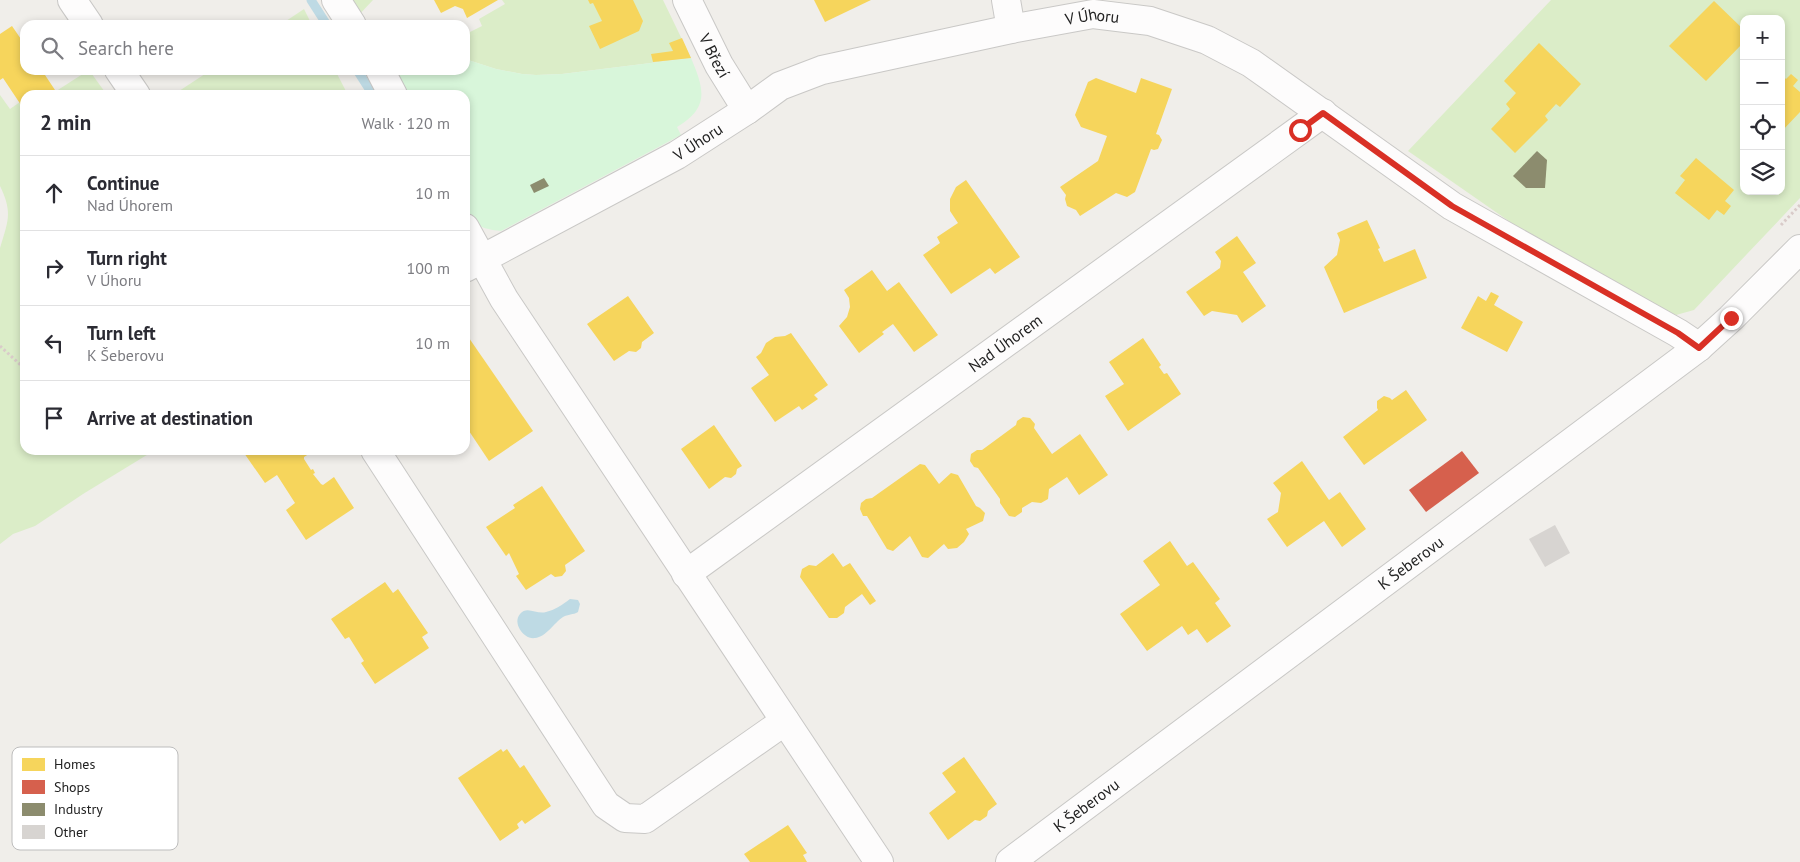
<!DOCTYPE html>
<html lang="en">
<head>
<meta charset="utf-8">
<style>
	:root { --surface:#fff; --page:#f7f7f7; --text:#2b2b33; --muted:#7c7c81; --line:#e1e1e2 }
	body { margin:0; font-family:"PT Sans",sans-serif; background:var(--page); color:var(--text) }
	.controls { position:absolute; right:15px; top:15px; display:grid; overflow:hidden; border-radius:10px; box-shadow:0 2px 8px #0003 }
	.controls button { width:45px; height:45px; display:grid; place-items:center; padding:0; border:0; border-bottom:1px solid var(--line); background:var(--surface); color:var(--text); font:25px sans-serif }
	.stop { position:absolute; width:15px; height:15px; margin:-11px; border:4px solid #d93025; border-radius:50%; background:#fff }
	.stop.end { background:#d93025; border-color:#fff; box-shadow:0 1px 5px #0008 }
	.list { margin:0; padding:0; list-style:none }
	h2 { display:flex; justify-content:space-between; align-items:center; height:65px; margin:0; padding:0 20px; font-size:21px }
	h2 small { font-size:16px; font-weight:400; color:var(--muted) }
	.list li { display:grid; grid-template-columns:32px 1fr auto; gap:15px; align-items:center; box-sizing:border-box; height:75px; padding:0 20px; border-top:1px solid var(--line) }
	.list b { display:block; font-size:19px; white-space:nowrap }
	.list p { margin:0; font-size:16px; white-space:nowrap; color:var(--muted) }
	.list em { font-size:16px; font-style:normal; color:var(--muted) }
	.icon { flex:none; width:28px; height:28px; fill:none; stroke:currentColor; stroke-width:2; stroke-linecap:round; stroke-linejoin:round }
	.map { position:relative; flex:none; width:1800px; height:862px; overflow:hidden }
	.search { position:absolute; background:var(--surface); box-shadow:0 2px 8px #0003; left:20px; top:20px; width:450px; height:55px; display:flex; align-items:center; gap:12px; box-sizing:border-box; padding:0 18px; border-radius:15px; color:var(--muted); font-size:19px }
	.panel { position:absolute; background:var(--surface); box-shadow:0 2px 8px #0003; left:20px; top:90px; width:450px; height:365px; border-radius:15px }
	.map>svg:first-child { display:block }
	.grass { fill:#dbedc8; fill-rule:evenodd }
	.park { fill:#d8f6da }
	.water { fill:#bedae4 }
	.homes { fill:#f6d55c }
	.shops { fill:#d6604d }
	.industry { fill:#8c8c6e }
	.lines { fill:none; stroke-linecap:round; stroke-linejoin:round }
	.stream { stroke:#bedae4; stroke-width:9 }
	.building { fill:#d7d4d1 }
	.minor-casing { stroke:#c9c8c6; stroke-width:30 }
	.path { stroke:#d9cbc9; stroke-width:3; stroke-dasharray:2.5 2.5; stroke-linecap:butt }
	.minor { stroke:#fdfcfc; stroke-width:28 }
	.route { stroke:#d93025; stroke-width:6 }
	.labels { text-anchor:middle; stroke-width:5; stroke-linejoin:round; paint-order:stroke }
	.street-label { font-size:16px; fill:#222; stroke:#fff }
	.key { fill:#fff; stroke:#bdbdbd; stroke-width:1 }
	.key-label { font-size:14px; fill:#222 }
</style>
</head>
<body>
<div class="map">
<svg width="1800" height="862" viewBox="0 0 1800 862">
	<rect width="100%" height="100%" fill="#f0eeea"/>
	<g class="grass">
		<polygon points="345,0 373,0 356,18"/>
		<polygon points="502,0 663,0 691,58 562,74 536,75 522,74 496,69 465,59 465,33 466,34 482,26 479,19 505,4"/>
		<path d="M1551 0H1800V198L1694 310 1676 315 1620 289 1565 260 1408 151ZM1744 19H1781V191H1744Z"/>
		<polygon points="304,9 312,25 280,25"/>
		<polygon points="89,70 107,95 50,95"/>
		<polygon points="211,70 335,70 348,95 173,95"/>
		<path d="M0 95 10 109 20 102 25 109V450H155L83 494 35 526 13 534 0 544V248C8 221 13 213 0 186Z"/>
	</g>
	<path class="park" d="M691 58C704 89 710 107 677 127L681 135 501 231C482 229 475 226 465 209V95H403L391 70H465V59L496 69 522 74 536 75 562 74Z"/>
	<path class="water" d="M570 599 578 600 580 604 578 612C573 615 568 614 563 617 554 623 546 637 535 638 524 640 512 623 520 614 527 605 537 615 546 612 555 610 562 605 570 599Z"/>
	<g class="homes">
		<polygon points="434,0 498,0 467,18 463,9 455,6 441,13"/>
		<polygon points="588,0 633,0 643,21 639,31 600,49 589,26 602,21 593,3 590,4"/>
		<polygon points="814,0 871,0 825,22"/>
		<polygon points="1714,1 1744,30 1744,42 1706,81 1669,46"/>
		<polygon points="12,26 25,45 25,70 52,70 45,75 57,93 54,95 25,95 25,111 3,78 0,80 0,34"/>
		<polygon points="682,38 691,58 653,62 651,54 673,51 669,43"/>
		<polygon points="1539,43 1581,84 1560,107 1556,104 1545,116 1548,120 1515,153 1491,129 1510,109 1506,104 1516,93 1504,81"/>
		<polygon points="1781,74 1786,79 1791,74 1798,80 1793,86 1800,92 1800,112 1781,132"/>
		<polygon points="1096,78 1136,93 1141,78 1172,89 1156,134 1159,135 1162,140 1158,149 1154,150 1151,149 1135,192 1127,197 1116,193 1080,216 1076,210 1067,206 1065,199 1066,195 1060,187 1098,161 1107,136 1081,127 1075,115 1088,82"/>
		<polygon points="1696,158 1734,190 1725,201 1731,206 1724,215 1717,210 1709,220 1675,193 1685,180 1680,176"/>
		<polygon points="966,180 1020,257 995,274 990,268 951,294 923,255 940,243 937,237 958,223 950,211 950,199 956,187"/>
		<polygon points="1367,220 1380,248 1378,249 1384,262 1415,249 1427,278 1344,313 1324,267 1337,255 1340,240 1337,233"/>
		<polygon points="1237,236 1256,263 1243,272 1266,306 1242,323 1237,315 1212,311 1204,316 1186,292 1220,268 1221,261 1215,252"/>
		<polygon points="872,270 887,291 899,282 938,335 914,352 893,324 882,332 884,334 859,353 839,326 847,317 850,307 849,298 844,290"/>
		<polygon points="1491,292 1499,296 1494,305 1523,322 1507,352 1461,328 1478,296 1486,301"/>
		<polygon points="628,296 654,333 642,342 641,348 636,352 629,351 614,361 587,324"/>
		<polygon points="791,333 828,385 814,395 818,399 802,410 799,406 775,422 751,388 769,375 756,357 761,353 766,343 775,337 785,336"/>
		<polygon points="469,338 533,431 489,461 465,425 465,340"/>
		<polygon points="1143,338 1161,365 1159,367 1164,374 1167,373 1181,394 1128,431 1105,396 1124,384 1109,362"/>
		<polygon points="1406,390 1427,420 1364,465 1343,437 1378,410 1377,408 1377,401 1384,396 1390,398 1392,400"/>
		<polygon points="1023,417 1030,418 1035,424 1034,428 1052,454 1080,434 1108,475 1079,495 1067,477 1049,489 1048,499 1041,503 1032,502 1022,508 1022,512 1015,517 1009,516 1000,503 1000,499 978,468 974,467 970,461 971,454 977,450 982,450 1016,425 1017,421"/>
		<polygon points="714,425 742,466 737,469 736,474 731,478 725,477 709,489 681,449"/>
		<polygon points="248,450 315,450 304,457 304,459 311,470 313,469 315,473 313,474 321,484 323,485 334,477 354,508 306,540 286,510 295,503 277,475 265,483 244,453"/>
		<polygon points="1302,461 1329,500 1340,492 1366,529 1342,547 1324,521 1287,547 1267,519 1278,512 1281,493 1273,483"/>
		<polygon points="920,464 925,465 939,484 951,473 958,475 976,506 980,508 985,513 983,521 966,529 969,534 964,542 957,548 948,549 944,544 928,558 922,557 910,536 893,551 887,549 867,516 863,516 860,509 861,503 866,499 872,498"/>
		<polygon points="542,486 585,551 565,565 566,571 562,576 555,577 551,574 526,590 516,576 519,574 509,553 506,556 486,527 515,508 513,505"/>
		<polygon points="1170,541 1187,566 1193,562 1220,599 1215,603 1231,626 1207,643 1197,629 1188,635 1182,626 1147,651 1120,614 1160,585 1143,561"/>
		<polygon points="833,553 843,567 850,563 876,601 870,605 862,594 845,607 844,613 837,618 829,618 800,577 802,569 809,565 816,566"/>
		<polygon points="385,582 393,593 398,589 428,633 422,637 429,648 375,684 361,663 364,661 349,637 345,639 331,619"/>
		<polygon points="501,749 503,752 507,749 520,768 524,765 551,806 525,824 522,820 517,824 519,828 500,841 458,778"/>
		<polygon points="964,757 997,804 988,811 987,816 980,821 975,820 948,840 929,813 956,792 942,773"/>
		<polygon points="788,825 807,853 803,855 807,862 750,862 744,854"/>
	</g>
	<polygon class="shops" points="1462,451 1479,473 1426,512 1409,490"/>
	<g class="industry">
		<polygon points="1537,151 1547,160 1545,188 1526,188 1513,176"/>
		<polygon points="544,178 549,186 534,193 530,185"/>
	</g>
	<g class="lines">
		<g class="stream">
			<polyline points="311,0 327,25"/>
			<polyline points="357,70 373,95"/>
		</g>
	</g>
	<polygon class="building" points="1555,525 1570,553 1545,567 1529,539"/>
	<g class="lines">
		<g class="minor-casing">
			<g id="minor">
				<polyline points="72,0 89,25"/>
				<polyline points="336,0 352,25"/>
				<path id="s1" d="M687 0 719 65 747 110"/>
				<polyline points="1006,0 1011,29"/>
				<polyline points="119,70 136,95"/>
				<polyline points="380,70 393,95"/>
				<polyline points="465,228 504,299 879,862"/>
				<path id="s2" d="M465 268 677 155 747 110 780 86 822 70 1011 29 1093 14 1150 21 1207 40 1251 63 1452 206 1678 333 1699 347"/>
				<polyline points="375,450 606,805 625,818 645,819 785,721"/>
				<path id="s3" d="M686 574 1323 113"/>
				<path id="s4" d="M1010 862 1699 347 1731 318 1800 249"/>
			</g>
		</g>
		<g class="path">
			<polyline points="1781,225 1800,205"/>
			<polyline points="0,346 25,369"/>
		</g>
		<use href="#minor" class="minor"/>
	</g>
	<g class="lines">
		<polyline class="route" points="1300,130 1323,113 1452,206 1678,333 1699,348 1731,318"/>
	</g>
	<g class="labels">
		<g class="street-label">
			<text dy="6" stroke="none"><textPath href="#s2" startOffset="685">V Úhoru</textPath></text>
			<text dy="6" stroke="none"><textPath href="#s1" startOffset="62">V Březí</textPath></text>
			<text dy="6" stroke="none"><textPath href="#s2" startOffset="265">V Úhoru</textPath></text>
			<text dy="6" stroke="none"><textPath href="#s3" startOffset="394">Nad Úhorem</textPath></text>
			<text dy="6" stroke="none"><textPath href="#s4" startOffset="500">K Šeberovu</textPath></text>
			<text dy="6" stroke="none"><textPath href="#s4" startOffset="95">K Šeberovu</textPath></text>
		</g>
	</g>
	<rect x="12" y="747" width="166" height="103" rx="8" class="key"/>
	<rect x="22" y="758" width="23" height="13" fill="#f6d55c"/>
	<rect x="22" y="780" width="23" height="14" fill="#d6604d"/>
	<rect x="22" y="803" width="23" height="13" fill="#8c8c6e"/>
	<rect x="22" y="825" width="23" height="14" fill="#d7d4d1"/>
	<g class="key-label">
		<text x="54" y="769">Homes</text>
		<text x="54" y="792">Shops</text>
		<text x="54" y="814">Industry</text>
		<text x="54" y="837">Other</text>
	</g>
</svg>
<div class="controls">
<button>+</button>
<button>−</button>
<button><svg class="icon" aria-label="locate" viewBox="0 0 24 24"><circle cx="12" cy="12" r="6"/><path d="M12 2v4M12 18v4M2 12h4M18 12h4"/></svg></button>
<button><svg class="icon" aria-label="layers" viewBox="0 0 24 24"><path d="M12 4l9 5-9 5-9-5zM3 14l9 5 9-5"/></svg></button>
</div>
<div class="stop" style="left:1300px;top:130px"></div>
<div class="stop end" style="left:1731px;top:318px"></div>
<div class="search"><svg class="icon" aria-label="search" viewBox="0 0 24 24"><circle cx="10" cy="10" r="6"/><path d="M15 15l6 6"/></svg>Search here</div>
<section class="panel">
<h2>2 min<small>Walk · 120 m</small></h2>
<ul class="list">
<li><svg class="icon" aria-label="ahead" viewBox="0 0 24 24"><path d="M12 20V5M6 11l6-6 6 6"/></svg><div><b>Continue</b><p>Nad Úhorem</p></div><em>10 m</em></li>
<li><svg class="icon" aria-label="right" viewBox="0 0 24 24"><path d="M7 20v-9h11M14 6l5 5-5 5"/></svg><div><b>Turn right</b><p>V Úhoru</p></div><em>100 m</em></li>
<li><svg class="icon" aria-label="left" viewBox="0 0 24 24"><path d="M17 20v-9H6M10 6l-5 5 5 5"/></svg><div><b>Turn left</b><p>K Šeberovu</p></div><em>10 m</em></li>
<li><svg class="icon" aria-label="arrive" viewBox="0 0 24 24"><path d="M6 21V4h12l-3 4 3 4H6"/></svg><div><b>Arrive at destination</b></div></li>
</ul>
</section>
</div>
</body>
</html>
